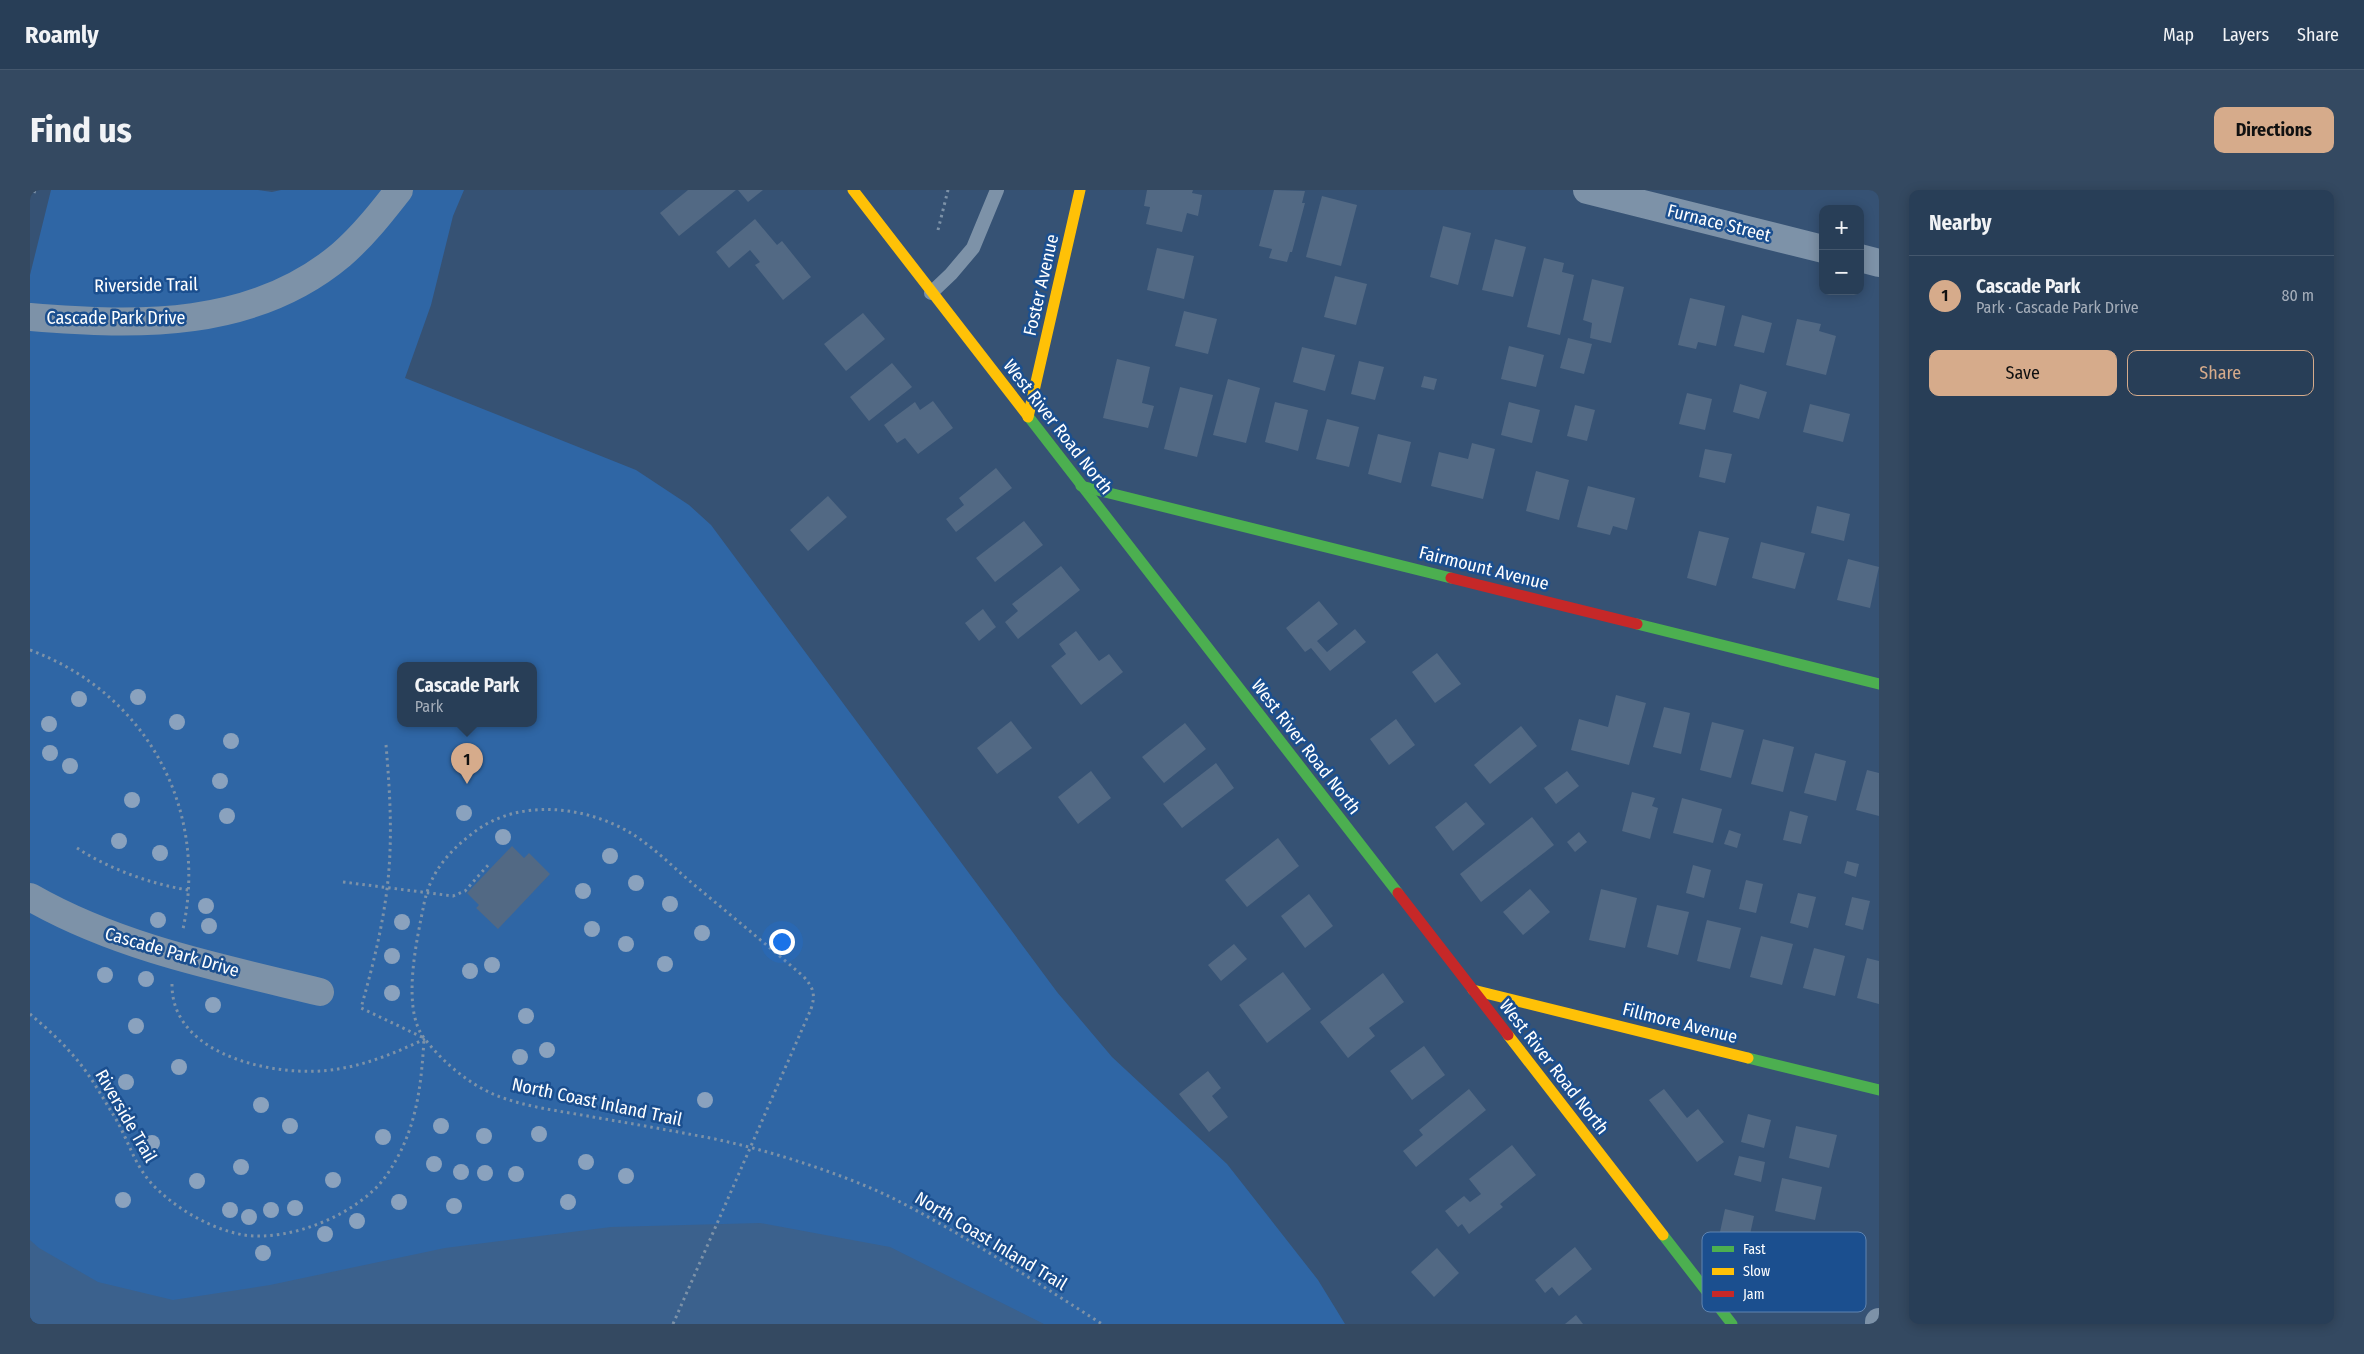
<!DOCTYPE html>
<html lang="en">
<head>
<meta charset="utf-8">
<style>
	:root { --surface:#283e57; --page:#344961; --text:#f1f3f6; --muted:#a5aeba; --line:#44576d; --accent:#d6ab8b }
	body { margin:0; font-family:"Fira Sans Condensed",sans-serif; background:var(--page); color:var(--text) }
	.controls { position:absolute; right:15px; top:15px; display:grid; overflow:hidden; border-radius:10px; box-shadow:0 2px 12px #0003 }
	.controls button { width:45px; height:45px; display:grid; place-items:center; padding:0; border:0; border-bottom:1px solid var(--line); background:var(--surface); color:var(--text); font:25px sans-serif }
	.you { position:absolute; left:751px; top:751px; width:18px; height:18px; margin:-12px; border:4px solid #fff; border-radius:50%; background:#1a73e8; box-shadow:0 0 0 8px #1a73e833 }
	.badge { display:grid; place-items:center; width:32px; height:32px; border-radius:50%; background:var(--accent); color:#111; font-size:16px; font-weight:700 }
	.pin { position:absolute; translate:-50% -41px; filter:drop-shadow(0 1px 2px #0008) }
	.pin::after { content:''; position:absolute; top:26px; width:18px; height:15px; background:inherit; clip-path:polygon(0 0,100% 0,50% 100%) }
	.popup { position:absolute; left:367px; top:472px; width:140px; height:65px; box-sizing:border-box; display:grid; place-content:center; border-radius:10px; background:var(--surface); filter:drop-shadow(0 1px 4px #0005); font-size:16px; white-space:nowrap; color:var(--muted) }
	.popup b { font-size:19px; color:var(--text) }
	.popup::after { content:''; position:absolute; left:50%; top:100%; margin-left:-10px; border:10px solid transparent; border-top-color:var(--surface) }
	.list { margin:0; padding:0; list-style:none }
	h2 { display:flex; justify-content:space-between; align-items:center; height:65px; margin:0; padding:0 20px; font-size:21px }
	h2 small { font-size:16px; font-weight:400; color:var(--muted) }
	.list li { display:grid; grid-template-columns:32px 1fr auto; gap:15px; align-items:center; box-sizing:border-box; height:80px; padding:0 20px; border-top:1px solid var(--line) }
	.list b { display:block; font-size:19px; white-space:nowrap }
	.list p { margin:0; font-size:16px; white-space:nowrap; color:var(--muted) }
	.list em { font-size:16px; font-style:normal; color:var(--muted) }
	.actions { display:flex; gap:10px; padding:15px 20px }
	.actions a { flex:1; padding:11px 0; border:1px solid var(--accent); border-radius:10px; text-align:center; font-size:18px; color:var(--accent) }
	.actions .main { background:var(--accent); color:#111 }
	.map { position:relative; flex:none; width:1849px; height:1134px; overflow:hidden; border-radius:10px }
	header { display:flex; align-items:center; gap:30px; box-sizing:border-box; height:70px; padding:0 25px; background:var(--surface); border-bottom:1px solid var(--line) }
	header strong { font-size:24px }
	nav { display:flex; gap:28px; margin-inline-start:auto; font-size:18px }
	.intro { display:flex; align-items:center; justify-content:space-between; box-sizing:border-box; height:120px; padding:0 30px }
	h1 { margin:0; font-size:35px }
	.button { padding:12px 22px; border-radius:10px; background:var(--accent); color:#111; font-size:18px; font-weight:700 }
	main { display:flex; gap:30px; padding:0 30px }
	aside { flex:1; background:var(--surface); border-radius:10px; box-shadow:0 2px 12px #0003 }
	.map>svg:first-child { display:block }
	.green { fill:#2f66a5; fill-rule:evenodd }
	.water { fill:#3b618d }
	.building { fill:#526984 }
	.lines { fill:none; stroke-linecap:round; stroke-linejoin:round }
	.path { stroke:#7d92a8; stroke-width:3; stroke-dasharray:2.5 4; stroke-linecap:butt }
	.lane { stroke:#7d92a8; stroke-width:14 }
	.street { stroke:#7d92a8; stroke-width:28 }
	.fast { stroke:#4caf50; stroke-width:11 }
	.slow { stroke:#ffc107; stroke-width:11 }
	.jam { stroke:#c62828; stroke-width:11 }
	.path-bridge { stroke:#7d92a8; stroke-width:3; stroke-dasharray:2.5 4; stroke-linecap:butt }
	.tree { fill:#8aa2be }
	.labels { text-anchor:middle; stroke-width:5; stroke-linejoin:round; paint-order:stroke }
	.street-label { font-size:18px; fill:#fff; stroke:#1b4f8f }
	.key { fill:#1b4f8f; stroke:#5f84b1; stroke-width:1 }
	.key-label { font-size:14px; fill:#fff }
</style>
</head>
<body>
<header>
<strong>Roamly</strong>
<nav><a>Map</a><a>Layers</a><a>Share</a></nav>
</header>
<div class="intro"><h1>Find us</h1><a class="button">Directions</a></div>
<main>
<div class="map">
<svg width="1849" height="1134" viewBox="0 0 1849 1134">
	<rect width="100%" height="100%" fill="#365274"/>
	<path class="green" d="M21 0H228L242 2 251 0H434L423 26 401 115 375 188 606 280 659 315 681 335 1027 802 1082 867 1197 974 1288 1090 1315 1134H0V85ZM371 475H503V533H371Z"/>
	<polygon class="water" points="730,1033 860,1057 1014,1134 0,1134 0,1050 9,1058 68,1092 143,1110 240,1095 415,1058 581,1037"/>
	<g class="building">
		<polygon points="658,0 706,0 649,46 630,23"/>
		<polygon points="708,0 733,0 718,12"/>
		<polygon points="1117,0 1163,0 1162,3 1172,5 1168,26 1157,23 1152,42 1116,34 1120,17 1114,16"/>
		<polygon points="1244,0 1275,1 1272,13 1275,13 1262,62 1260,62 1257,72 1239,68 1242,59 1229,56"/>
		<polygon points="1292,6 1327,15 1311,76 1276,67"/>
		<polygon points="725,29 747,55 752,51 781,87 753,110 725,75 730,72 720,60 699,78 686,62"/>
		<polygon points="1413,36 1441,43 1428,95 1400,87"/>
		<polygon points="1465,49 1496,57 1483,107 1452,100"/>
		<polygon points="1127,58 1164,66 1154,109 1117,100"/>
		<polygon points="1514,68 1534,73 1532,82 1544,85 1530,145 1497,137"/>
		<polygon points="1305,86 1337,94 1326,135 1294,127"/>
		<polygon points="1562,89 1594,97 1581,153 1560,148 1562,133 1553,130"/>
		<polygon points="1660,108 1695,116 1686,156 1668,152 1666,159 1648,155"/>
		<polygon points="1154,121 1187,129 1178,164 1145,156"/>
		<polygon points="833,123 855,149 816,181 794,154"/>
		<polygon points="1712,125 1742,133 1734,163 1704,156"/>
		<polygon points="1767,129 1791,134 1789,141 1806,146 1796,185 1756,175"/>
		<polygon points="1538,148 1562,154 1554,184 1530,178"/>
		<polygon points="1479,156 1514,165 1506,197 1471,189"/>
		<polygon points="1272,157 1305,165 1295,201 1263,192"/>
		<polygon points="1087,169 1120,177 1112,213 1124,216 1118,238 1073,228"/>
		<polygon points="1329,171 1354,177 1345,210 1321,204"/>
		<polygon points="862,173 882,197 839,231 820,207"/>
		<polygon points="1394,186 1407,189 1404,200 1391,197"/>
		<polygon points="1198,189 1230,198 1216,253 1183,245"/>
		<polygon points="1710,194 1737,202 1729,229 1703,222"/>
		<polygon points="1150,197 1183,205 1167,267 1134,259"/>
		<polygon points="1657,203 1682,209 1675,240 1649,234"/>
		<polygon points="903,211 923,238 888,264 875,248 867,253 854,235 885,212 890,220"/>
		<polygon points="1245,212 1278,220 1268,261 1235,252"/>
		<polygon points="1479,212 1510,220 1502,253 1471,245"/>
		<polygon points="1780,214 1820,224 1813,252 1773,242"/>
		<polygon points="1545,215 1565,220 1557,251 1537,246"/>
		<polygon points="1297,229 1329,237 1319,277 1286,269"/>
		<polygon points="1348,244 1381,252 1371,293 1338,284"/>
		<polygon points="1442,253 1465,259 1453,309 1401,296 1409,262 1438,269"/>
		<polygon points="1675,259 1702,264 1695,293 1669,287"/>
		<polygon points="966,278 982,298 926,342 916,329 934,315 929,308"/>
		<polygon points="1506,281 1539,290 1529,330 1496,321"/>
		<polygon points="1558,296 1605,308 1597,340 1583,336 1580,345 1547,337"/>
		<polygon points="798,306 817,327 778,361 760,340"/>
		<polygon points="1787,316 1820,324 1814,351 1781,343"/>
		<polygon points="994,331 1013,355 965,392 946,368"/>
		<polygon points="1669,341 1699,348 1686,396 1657,388"/>
		<polygon points="1731,352 1775,363 1765,399 1722,388"/>
		<polygon points="1818,369 1849,377 1840,418 1807,410"/>
		<polygon points="1031,376 1050,400 988,449 975,432 988,421 982,414"/>
		<polygon points="1289,411 1308,434 1287,451 1297,462 1325,439 1336,452 1300,481 1281,458 1275,462 1256,438"/>
		<polygon points="953,419 966,437 949,451 935,433"/>
		<polygon points="1046,441 1069,471 1079,464 1093,482 1051,515 1021,476 1036,464 1029,454"/>
		<polygon points="1407,463 1431,494 1405,513 1382,482"/>
		<polygon points="1586,505 1616,513 1599,575 1541,560 1549,529 1578,537"/>
		<polygon points="1634,517 1660,523 1651,564 1623,557"/>
		<polygon points="1366,529 1385,555 1359,575 1340,549"/>
		<polygon points="981,531 1002,558 967,584 947,558"/>
		<polygon points="1682,532 1714,540 1701,588 1670,580"/>
		<polygon points="1155,533 1176,559 1134,593 1112,567"/>
		<polygon points="1491,536 1507,556 1460,594 1444,575"/>
		<polygon points="1733,549 1764,557 1753,602 1721,594"/>
		<polygon points="1785,563 1816,571 1806,611 1774,603"/>
		<polygon points="1186,573 1204,598 1152,638 1133,614"/>
		<polygon points="1837,580 1849,583 1849,626 1826,620"/>
		<polygon points="1061,581 1081,608 1048,634 1028,607"/>
		<polygon points="1537,581 1549,596 1526,614 1514,598"/>
		<polygon points="1602,602 1625,608 1622,616 1628,618 1620,649 1592,641"/>
		<polygon points="1652,608 1692,619 1683,653 1643,643"/>
		<polygon points="1436,612 1455,634 1423,661 1405,637"/>
		<polygon points="1760,621 1778,626 1771,654 1753,650"/>
		<polygon points="1502,627 1524,655 1451,712 1430,684"/>
		<polygon points="1699,640 1711,644 1707,658 1694,654"/>
		<polygon points="1549,642 1557,652 1545,662 1537,652"/>
		<polygon points="1248,648 1269,676 1217,717 1195,690"/>
		<polygon points="482,656 494,668 499,663 520,684 468,739 446,718 449,715 437,703"/>
		<polygon points="1817,671 1829,674 1826,687 1814,683"/>
		<polygon points="1663,675 1681,680 1674,708 1656,703"/>
		<polygon points="1716,690 1733,694 1726,723 1709,719"/>
		<polygon points="1500,699 1520,722 1493,745 1473,722"/>
		<polygon points="1571,699 1607,708 1595,758 1559,750"/>
		<polygon points="1768,703 1786,707 1778,738 1760,733"/>
		<polygon points="1279,704 1303,736 1275,758 1251,726"/>
		<polygon points="1822,707 1840,711 1833,740 1815,735"/>
		<polygon points="1627,715 1659,722 1648,765 1617,757"/>
		<polygon points="1677,730 1711,738 1700,779 1667,771"/>
		<polygon points="1731,746 1763,754 1752,795 1720,787"/>
		<polygon points="1204,754 1217,769 1191,791 1178,775"/>
		<polygon points="1784,758 1815,766 1805,806 1773,798"/>
		<polygon points="1837,768 1849,771 1849,814 1827,808"/>
		<polygon points="1253,782 1281,819 1237,853 1209,815"/>
		<polygon points="1353,783 1374,812 1339,838 1345,846 1318,868 1290,832"/>
		<polygon points="1394,856 1415,885 1382,910 1360,881"/>
		<polygon points="1178,881 1191,898 1182,906 1198,927 1179,942 1149,904"/>
		<polygon points="1439,899 1456,920 1386,977 1373,961 1393,945 1389,940"/>
		<polygon points="1634,899 1657,928 1668,919 1694,952 1667,972 1619,910"/>
		<polygon points="1718,924 1741,930 1734,958 1711,952"/>
		<polygon points="1766,936 1807,945 1799,978 1759,968"/>
		<polygon points="1482,955 1506,985 1470,1014 1473,1017 1439,1044 1432,1034 1428,1037 1415,1021 1434,1006 1440,1012 1451,1004 1439,989"/>
		<polygon points="1709,966 1735,972 1731,992 1704,985"/>
		<polygon points="1752,988 1792,997 1785,1030 1745,1021"/>
		<polygon points="1695,1019 1724,1026 1719,1049 1690,1042"/>
		<polygon points="1741,1042 1781,1051 1774,1084 1734,1074"/>
		<polygon points="1545,1057 1562,1079 1529,1106 1522,1097 1515,1103 1505,1090"/>
		<polygon points="1407,1058 1429,1083 1404,1107 1381,1082"/>
		<polygon points="1546,1125 1553,1134 1535,1134"/>
	</g>
	<g class="lines">
		<g class="path">
			<polyline points="4,3 5,0"/>
			<polyline points="908,40 918,0"/>
			<path d="M0 460C116 503 179 618 153 739"/>
			<path d="M356 555C360 602 363 651 357 699 352 740 342 779 331 818L394 848"/>
			<path d="M47 658C79 679 121 694 158 700"/>
			<polyline points="313,692 423,706 435,701 459,674"/>
			<path d="M142 794C141 868 252 889 308 879 339 874 367 862 395 849"/>
			<path d="M781 819C786 804 783 797 773 786 738 756 703 727 668 698 647 681 627 660 604 645 558 616 489 607 443 643 418 662 400 683 394 714 387 749 371 818 394 848 412 871 436 892 463 904 493 917 531 921 563 927 604 934 644 941 685 949 736 960 787 976 836 996 865 1008 893 1024 921 1040 972 1070 1022 1102 1072 1134"/>
			<path d="M0 824C14 836 29 849 41 863 58 881 71 905 84 926 100 952 104 978 128 1000 150 1021 184 1040 214 1045 260 1052 329 1024 356 986 386 943 391 900 394 849"/>
		</g>
		<polyline class="lane" points="901,103 921,84 943,58 967,0"/>
		<g class="street">
			<polyline points="1557,0 1793,59"/>
			<polyline points="1830,68 1849,73"/>
			<path d="M0 127C108 136 223 139 311 65 333 46 351 23 369 0"/>
			<path d="M0 707C89 758 191 778 290 802"/>
			<polyline points="1849,1134 1849,1132"/>
		</g>
		<g class="fast">
			<polyline points="998,226 1368,703"/>
			<polyline points="1051,296 1421,388"/>
			<polyline points="1607,434 1849,494"/>
			<polyline points="1718,868 1849,900"/>
			<polyline points="1633,1045 1702,1134"/>
		</g>
		<g class="slow">
			<polyline points="823,0 998,226"/>
			<polyline points="998,227 1050,0"/>
			<polyline points="1443,800 1718,868"/>
			<polyline points="1478,845 1633,1045"/>
		</g>
		<g class="jam">
			<polyline points="1421,388 1607,434"/>
			<polyline points="1368,703 1478,845"/>
		</g>
		<polyline class="path-bridge" points="643,1134 781,819"/>
	</g>
	<g class="tree">
		<circle cx="108" cy="507" r="8"/>
		<circle cx="49" cy="509" r="8"/>
		<circle cx="147" cy="532" r="8"/>
		<circle cx="19" cy="534" r="8"/>
		<circle cx="201" cy="551" r="8"/>
		<circle cx="20" cy="563" r="8"/>
		<circle cx="40" cy="576" r="8"/>
		<circle cx="190" cy="591" r="8"/>
		<circle cx="102" cy="610" r="8"/>
		<circle cx="434" cy="623" r="8"/>
		<circle cx="197" cy="626" r="8"/>
		<circle cx="473" cy="647" r="8"/>
		<circle cx="89" cy="651" r="8"/>
		<circle cx="130" cy="663" r="8"/>
		<circle cx="580" cy="666" r="8"/>
		<circle cx="606" cy="693" r="8"/>
		<circle cx="553" cy="701" r="8"/>
		<circle cx="640" cy="714" r="8"/>
		<circle cx="176" cy="716" r="8"/>
		<circle cx="128" cy="730" r="8"/>
		<circle cx="372" cy="732" r="8"/>
		<circle cx="179" cy="736" r="8"/>
		<circle cx="562" cy="739" r="8"/>
		<circle cx="672" cy="743" r="8"/>
		<circle cx="596" cy="754" r="8"/>
		<circle cx="362" cy="766" r="8"/>
		<circle cx="635" cy="774" r="8"/>
		<circle cx="462" cy="775" r="8"/>
		<circle cx="440" cy="781" r="8"/>
		<circle cx="75" cy="785" r="8"/>
		<circle cx="116" cy="789" r="8"/>
		<circle cx="362" cy="803" r="8"/>
		<circle cx="183" cy="815" r="8"/>
		<circle cx="496" cy="826" r="8"/>
		<circle cx="106" cy="836" r="8"/>
		<circle cx="517" cy="860" r="8"/>
		<circle cx="490" cy="867" r="8"/>
		<circle cx="149" cy="877" r="8"/>
		<circle cx="96" cy="892" r="8"/>
		<circle cx="675" cy="910" r="8"/>
		<circle cx="231" cy="915" r="8"/>
		<circle cx="260" cy="936" r="8"/>
		<circle cx="411" cy="936" r="8"/>
		<circle cx="509" cy="944" r="8"/>
		<circle cx="454" cy="946" r="8"/>
		<circle cx="353" cy="947" r="8"/>
		<circle cx="122" cy="953" r="8"/>
		<circle cx="556" cy="972" r="8"/>
		<circle cx="404" cy="974" r="8"/>
		<circle cx="211" cy="977" r="8"/>
		<circle cx="431" cy="982" r="8"/>
		<circle cx="455" cy="983" r="8"/>
		<circle cx="486" cy="984" r="8"/>
		<circle cx="596" cy="986" r="8"/>
		<circle cx="303" cy="990" r="8"/>
		<circle cx="167" cy="991" r="8"/>
		<circle cx="93" cy="1010" r="8"/>
		<circle cx="369" cy="1012" r="8"/>
		<circle cx="538" cy="1012" r="8"/>
		<circle cx="424" cy="1016" r="8"/>
		<circle cx="265" cy="1018" r="8"/>
		<circle cx="200" cy="1020" r="8"/>
		<circle cx="241" cy="1020" r="8"/>
		<circle cx="219" cy="1027" r="8"/>
		<circle cx="327" cy="1031" r="8"/>
		<circle cx="295" cy="1044" r="8"/>
		<circle cx="233" cy="1063" r="8"/>
	</g>
	<g class="labels">
		<g class="street-label">
			<text transform="translate(1689 33) rotate(14)" y="6">Furnace Street</text>
			<text transform="translate(116 95) rotate(-1)" y="6">Riverside Trail</text>
			<text transform="translate(1011 95) rotate(-77)" y="6">Foster Avenue</text>
			<text x="86" y="134">Cascade Park Drive</text>
			<text transform="translate(1028 237) rotate(52)" y="6">West River Road North</text>
			<text transform="translate(1454 378) rotate(14)" y="6">Fairmount Avenue</text>
			<text transform="translate(1276 557) rotate(52)" y="6">West River Road North</text>
			<text transform="translate(142 762) rotate(16)" y="6">Cascade Park Drive</text>
			<text transform="translate(1650 833) rotate(14)" y="6">Fillmore Avenue</text>
			<text transform="translate(1524 877) rotate(52)" y="6">West River Road North</text>
			<text transform="translate(567 912) rotate(12)" y="6">North Coast Inland Trail</text>
			<text transform="translate(96 926) rotate(60)" y="6">Riverside Trail</text>
			<text transform="translate(961 1051) rotate(31)" y="6">North Coast Inland Trail</text>
		</g>
	</g>
	<rect x="1672" y="1042" width="164" height="80" rx="8" class="key"/>
	<rect x="1682" y="1056" width="22" height="6" fill="#4caf50"/>
	<rect x="1682" y="1078" width="22" height="7" fill="#ffc107"/>
	<rect x="1682" y="1101" width="22" height="6" fill="#c62828"/>
	<g class="key-label">
		<text x="1713" y="1064">Fast</text>
		<text x="1713" y="1086">Slow</text>
		<text x="1713" y="1109">Jam</text>
	</g>
</svg>
<div class="controls">
<button>+</button>
<button>−</button>
</div>
<div class="you"></div>
<div class="pin badge" style="left:437px;top:594px">1</div>
<div class="popup"><b>Cascade Park</b>Park</div>
</div>
<aside>
<h2>Nearby<small></small></h2>
<ul class="list">
<li><span class="badge">1</span><div><b>Cascade Park</b><p>Park · Cascade Park Drive</p></div><em>80 m</em></li>
</ul>
<div class="actions"><a class="main">Save</a><a>Share</a></div>
</aside>
</main>
</body>
</html>
